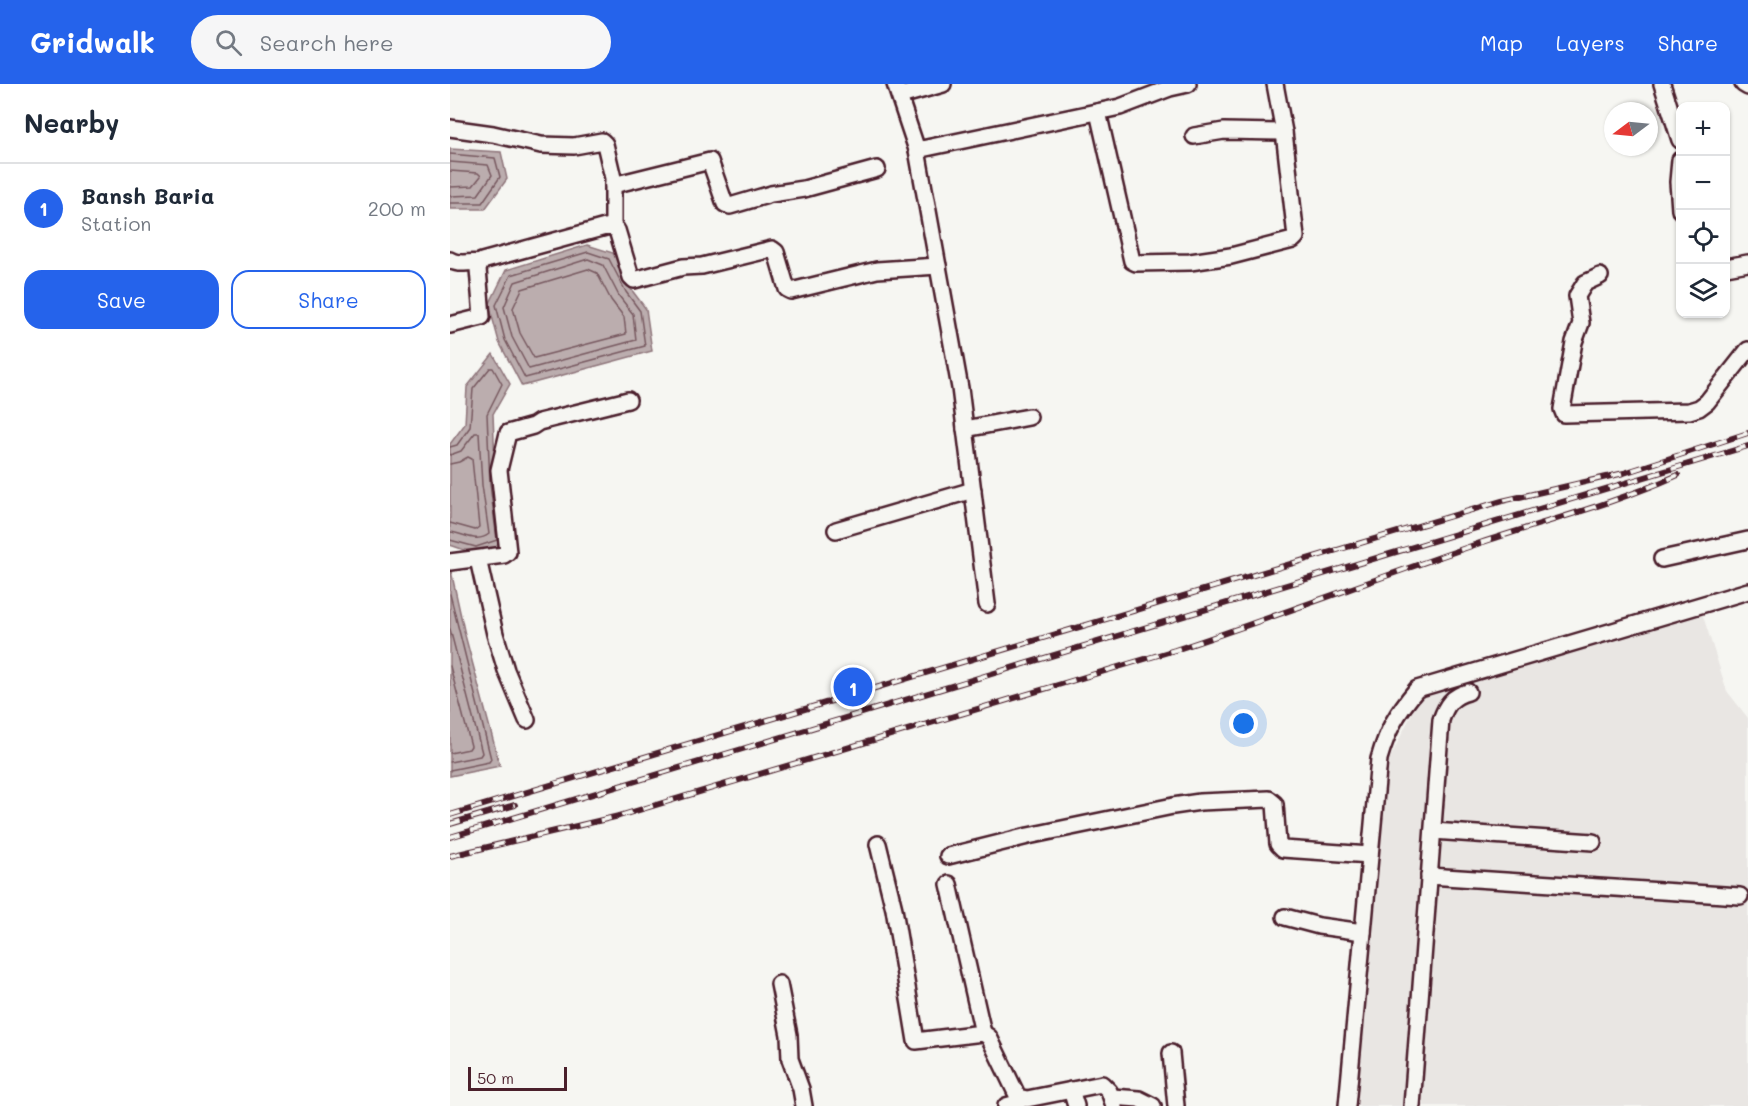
<!DOCTYPE html>
<html lang="en">
<head>
<meta charset="utf-8">
<style>
	:root { --surface:#fff; --page:#f6f6f7; --text:#1f2937; --muted:#747a83; --line:#e0e1e3; --accent:#2563eb }
	body { margin:0; font-family:Mali,sans-serif; background:var(--page); color:var(--text) }
	.controls { position:absolute; right:18px; top:18px; display:grid; overflow:hidden; border-radius:12px; box-shadow:0 2px 4px #0004 }
	.controls button { width:54px; height:54px; display:grid; place-items:center; padding:0; border:0; border-bottom:2px solid var(--line); background:var(--surface); color:var(--text); font:30px sans-serif }
	.compass { position:absolute; left:1154px; top:18px; width:54px; height:54px; border-radius:50%; background:var(--surface); box-shadow:0 2px 4px #0004; rotate:254deg }
	.scale { position:absolute; left:18px; bottom:15px; width:99px; box-sizing:border-box; padding-left:6px; border:3px solid #4a1f2b; border-top:0; font-size:16px; line-height:21px; white-space:nowrap; color:#4a1f2b; -webkit-text-stroke:4px #f6f6f2; paint-order:stroke }
	.you { position:absolute; left:794px; top:640px; width:21px; height:21px; margin:-15px; border:4px solid #fff; border-radius:50%; background:#1a73e8; box-shadow:0 0 0 9px #1a73e833 }
	.badge { display:grid; place-items:center; width:39px; height:39px; border-radius:50%; background:var(--accent); color:#fff; font-size:20px; font-weight:700 }
	.pin { position:absolute; translate:-50% -50%; border:3px solid #fff; box-shadow:0 2px 6px #0006 }
	.list { margin:0; padding:0; list-style:none }
	h2 { display:flex; justify-content:space-between; align-items:center; height:78px; margin:0; padding:0 24px; font-size:26px }
	h2 small { font-size:20px; font-weight:400; color:var(--muted) }
	.list li { display:grid; grid-template-columns:39px 1fr auto; gap:18px; align-items:center; box-sizing:border-box; height:90px; padding:0 24px; border-top:2px solid var(--line) }
	.list b { display:block; font-size:22px; white-space:nowrap }
	.list p { margin:0; font-size:20px; white-space:nowrap; color:var(--muted) }
	.list em { font-size:20px; font-style:normal; color:var(--muted) }
	.actions { display:flex; gap:12px; padding:18px 24px }
	.actions a { flex:1; padding:14px 0; border:2px solid var(--accent); border-radius:18px; text-align:center; font-size:21px; color:var(--accent) }
	.actions .main { background:var(--accent); color:#fff }
	.icon { flex:none; width:33px; height:33px; fill:none; stroke:currentColor; stroke-width:2; stroke-linecap:round; stroke-linejoin:round }
	.map { position:relative; flex:none; width:1298px; height:1022px; overflow:hidden }
	header { display:flex; align-items:center; gap:36px; box-sizing:border-box; height:84px; padding:0 30px; background:var(--accent); color:#fff }
	header strong { font-size:28px }
	nav { display:flex; gap:33px; margin-inline-start:auto; font-size:21px }
	.search { width:420px; height:54px; background:var(--page); display:flex; align-items:center; gap:15px; box-sizing:border-box; padding:0 21px; border-radius:33px; color:var(--muted); font-size:22px }
	main { display:flex }
	aside { flex:1; background:var(--surface) }
	.map>svg:first-child { display:block }
	.built { fill:#e9e6e3 }
	.water { fill:#bbadae; stroke:#8e747a; stroke-width:1.5 }
	.lines { fill:none; stroke-linecap:round; stroke-linejoin:round }
	.shore { stroke:#77585f; stroke-width:1.5 }
	.minor-casing { stroke:#4a1f2b; stroke-width:20 }
	.minor { stroke:#f6f6f2; stroke-width:15 }
	.rail-casing { stroke:#4a1f2b; stroke-width:6 }
	.rail { stroke:#f6f6f2; stroke-width:4; stroke-dasharray:11; stroke-linecap:butt }
</style>
</head>
<body>
<header>
<strong>Gridwalk</strong>
<div class="search"><svg class="icon" aria-label="search" viewBox="0 0 24 24"><circle cx="10" cy="10" r="6"/><path d="M15 15l6 6"/></svg>Search here</div>
<nav><a>Map</a><a>Layers</a><a>Share</a></nav>
</header>
<main>
<aside>
<h2>Nearby<small></small></h2>
<ul class="list">
<li><span class="badge">1</span><div><b>Bansh Baria</b><p>Station</p></div><em>200 m</em></li>
</ul>
<div class="actions"><a class="main">Save</a><a>Share</a></div>
</aside>
<div class="map">
<svg width="1298" height="1022" viewBox="0 0 1298 1022">
	<rect width="100%" height="100%" fill="#f6f6f2"/>
	<filter id="ink" filterUnits="userSpaceOnUse"><feTurbulence type="fractalNoise" baseFrequency=".0167" numOctaves="2"/><feDisplacementMap in="SourceGraphic" scale="12" xChannelSelector="R" yChannelSelector="G"/><feConvolveMatrix kernelMatrix="1 2 1 2 8 2 1 2 1" color-interpolation-filters="sRGB"/></filter>
	<g filter="url(#ink)">
		<polygon class="built" points="1252,529 1277,607 1298,634 1298,1022 904,1022 911,934 937,680 971,611"/>
		<g class="water">
			<polygon points="0,65 51,68 57,95 35,125 0,125"/>
			<polygon points="137,161 163,169 181,205 196,225 202,267 72,302 49,258 39,221 56,186"/>
			<polygon points="43,270 60,300 43,330 45,381 54,462 26,470 0,461 0,360 15,340 17,303"/>
			<polygon points="0,482 15,551 50,682 0,692"/>
		</g>
		<g class="lines">
			<g class="shore">
				<polyline points="0,70 45,74 50,93 32,119 0,119"/>
				<polyline points="0,78 38,81 42,91 28,111 0,112"/>
				<polyline points="0,87 28,89 31,92 23,102 0,103"/>
				<polygon points="138,168 159,175 176,208 190,227 195,262 75,294 55,256 46,221 61,191"/>
				<polygon points="138,175 153,181 169,212 183,230 186,256 79,285 62,253 54,223 65,198"/>
				<polygon points="138,185 147,189 161,216 174,233 176,250 84,274 70,249 63,224 72,205"/>
				<polyline points="0,363 7,361 20,343 23,305 40,284 43,284 52,300 37,330 40,400 47,456 26,463 0,456"/>
				<path d="M0 371 11 367 25 349H29L32 401 39 450C26 460 14 449 0 448"/>
				<polyline points="0,380 9,378 18,373 22,375 29,443 25,446 0,439"/>
				<polyline points="0,510 41,675 39,678 0,686"/>
				<polyline points="0,545 32,669 30,672 0,678"/>
				<polyline points="0,582 21,662 19,665 0,669"/>
			</g>
			<g class="minor-casing">
				<g id="minor">
					<polyline points="445,0 467,66 510,304 537,520"/>
					<polyline points="1212,0 1230,56"/>
					<polyline points="1293,0 1298,3"/>
					<polyline points="450,12 493,0"/>
					<polyline points="648,28 682,177 686,179 740,178 781,172 843,156 846,153 834,48 825,0"/>
					<polyline points="0,44 43,50 91,61 124,62 152,57 155,60 163,94 163,143"/>
					<polyline points="744,52 774,47 834,48"/>
					<polyline points="467,66 670,23 720,4 738,0"/>
					<polyline points="1230,76 1228,98 1230,126"/>
					<polyline points="163,101 260,77 275,120 280,122 321,110 354,105 427,85"/>
					<path d="M0 176C9 182 19 177 30 179"/>
					<polyline points="1276,183 1298,179"/>
					<polyline points="1150,192 1135,199 1127,212 1131,239 1124,258 1112,325 1114,330 1239,327 1249,324 1257,318 1298,266"/>
					<polyline points="0,241 32,233 28,185 32,177 159,142 167,146 181,193 184,196 233,183 252,182 322,165 326,168 337,205 341,207 427,186 488,182"/>
					<polyline points="515,345 579,333"/>
					<polyline points="386,446 523,406"/>
					<polyline points="28,475 45,550 56,586 77,636"/>
					<polyline points="1212,475 1298,456"/>
					<polyline points="0,478 54,471 58,468 49,386 58,349 83,342 89,338 178,316"/>
					<polyline points="983,747 1143,758"/>
					<polyline points="428,760 444,825 466,957 533,949 539,953 568,1013 577,1015 652,1000 659,1007 664,1022"/>
					<polyline points="498,772 578,752 723,722 750,718 819,715 825,720 828,760 833,765 920,771"/>
					<polyline points="979,792 1290,812"/>
					<polyline points="499,800 533,949"/>
					<polyline points="835,833 869,842 913,848"/>
					<polyline points="329,900 339,951 340,975 351,1005 354,1022"/>
					<polyline points="721,969 726,1022"/>
					<polyline points="621,1006 626,1022"/>
					<polyline points="662,1013 689,1015 703,1022"/>
					<polyline points="556,1022 567,1019 572,1015"/>
					<path d="M897 1022 929 675C938 644 947 629 967 605L1298 507"/>
					<path d="M962 1022 991 636C996 621 1002 612 1018 608"/>
				</g>
			</g>
			<use href="#minor" class="minor"/>
			<g class="rail-casing">
				<g id="rail">
					<polyline points="0,731 1008,430 1052,417 1174,389 1298,349"/>
					<polyline points="0,740 65,721"/>
					<polyline points="0,753 1298,362"/>
					<path d="M0 772 169 732 725 566C827 532 928 494 1030 459 1096 437 1164 420 1228 391"/>
				</g>
			</g>
			<use href="#rail" class="rail"/>
		</g>
	</g>
</svg>
<div class="controls">
<button>+</button>
<button>−</button>
<button><svg class="icon" aria-label="locate" viewBox="0 0 24 24"><circle cx="12" cy="12" r="6"/><path d="M12 2v4M12 18v4M2 12h4M18 12h4"/></svg></button>
<button><svg class="icon" aria-label="layers" viewBox="0 0 24 24"><path d="M12 4l9 5-9 5-9-5zM3 14l9 5 9-5"/></svg></button>
</div>
<svg class="compass" viewBox="-18 -18 36 36"><path d="M0-13l5 13h-10z" fill="#e53935"/><path d="M0 13l5-13h-10z" fill="#747a83"/></svg>
<div class="scale">50 m</div>
<div class="you"></div>
<div class="pin badge" style="left:403px;top:603px">1</div>
</div>
</main>
</body>
</html>
